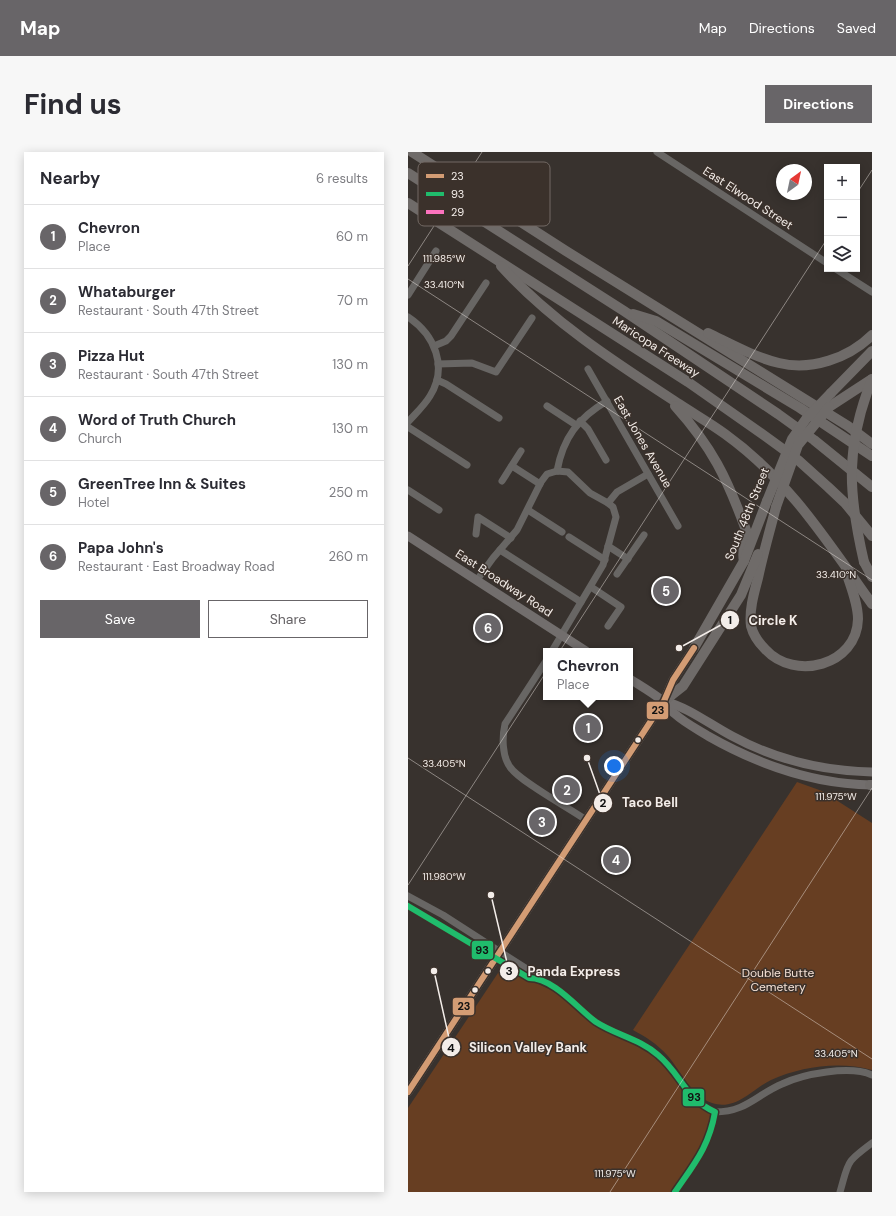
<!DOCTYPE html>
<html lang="en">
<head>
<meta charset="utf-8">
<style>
	:root { --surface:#fff; --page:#f7f7f7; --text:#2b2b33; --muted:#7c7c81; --line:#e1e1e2; --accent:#686568 }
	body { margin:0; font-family:"DM Sans",sans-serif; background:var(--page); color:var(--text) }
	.controls { position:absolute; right:12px; top:12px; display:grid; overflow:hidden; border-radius:0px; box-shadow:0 2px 10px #0003 }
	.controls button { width:36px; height:36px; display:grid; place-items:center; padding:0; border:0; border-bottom:1px solid var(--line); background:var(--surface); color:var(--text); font:20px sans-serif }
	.compass { position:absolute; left:368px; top:12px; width:36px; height:36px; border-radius:50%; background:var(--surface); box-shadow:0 2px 10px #0003; rotate:33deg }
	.you { position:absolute; left:206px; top:614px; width:14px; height:14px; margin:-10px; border:3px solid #fff; border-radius:50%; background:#1a73e8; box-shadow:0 0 0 6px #1a73e833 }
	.badge { display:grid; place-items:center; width:26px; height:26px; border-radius:50%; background:var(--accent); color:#fff; font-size:13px; font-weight:700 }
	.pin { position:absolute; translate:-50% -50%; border:2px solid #fff; box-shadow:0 1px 4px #0006 }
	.popup { position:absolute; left:135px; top:496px; width:90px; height:52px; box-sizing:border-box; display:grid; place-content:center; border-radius:0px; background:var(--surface); filter:drop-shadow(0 1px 3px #0005); font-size:13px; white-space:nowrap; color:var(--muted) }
	.popup b { font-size:15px; color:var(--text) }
	.popup::after { content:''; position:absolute; left:50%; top:100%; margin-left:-8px; border:8px solid transparent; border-top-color:var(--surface) }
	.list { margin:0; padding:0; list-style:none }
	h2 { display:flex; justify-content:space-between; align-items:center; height:52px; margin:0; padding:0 16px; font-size:17px }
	h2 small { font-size:13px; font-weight:400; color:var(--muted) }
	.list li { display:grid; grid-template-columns:26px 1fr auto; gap:12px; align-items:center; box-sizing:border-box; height:64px; padding:0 16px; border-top:1px solid var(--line) }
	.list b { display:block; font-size:15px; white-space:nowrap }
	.list p { margin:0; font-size:13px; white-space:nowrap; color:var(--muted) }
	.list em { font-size:13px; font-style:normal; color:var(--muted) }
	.actions { display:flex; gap:8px; padding:12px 16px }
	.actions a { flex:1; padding:9px 0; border:1px solid var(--accent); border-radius:0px; text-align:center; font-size:14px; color:var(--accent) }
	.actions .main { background:var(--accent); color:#fff }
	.icon { flex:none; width:22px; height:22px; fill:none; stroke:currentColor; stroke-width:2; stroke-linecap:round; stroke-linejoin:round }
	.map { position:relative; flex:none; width:464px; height:1040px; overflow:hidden; border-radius:0px }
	header { display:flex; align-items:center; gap:24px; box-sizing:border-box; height:56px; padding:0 20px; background:var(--accent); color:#fff }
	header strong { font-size:19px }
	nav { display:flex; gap:22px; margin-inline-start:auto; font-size:14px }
	.intro { display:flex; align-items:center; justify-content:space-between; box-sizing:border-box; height:96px; padding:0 24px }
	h1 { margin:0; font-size:28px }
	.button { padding:10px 18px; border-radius:0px; background:var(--accent); color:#fff; font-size:14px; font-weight:700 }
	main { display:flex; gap:24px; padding:0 24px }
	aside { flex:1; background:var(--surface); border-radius:0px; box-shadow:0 2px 10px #0003 }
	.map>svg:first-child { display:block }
	.green { fill:#673e22 }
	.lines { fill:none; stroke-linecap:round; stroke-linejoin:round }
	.minor { stroke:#686664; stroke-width:7 }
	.major { stroke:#726e6d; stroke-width:9 }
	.highway { stroke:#6f6b69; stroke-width:10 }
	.highway-bridge { stroke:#6f6b69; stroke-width:10 }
	.bus-1-casing { stroke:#3b312b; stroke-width:9 }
	.bus-2-casing { stroke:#3b312b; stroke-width:9 }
	.bus-1 { stroke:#d39c74; stroke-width:6 }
	.bus-2 { stroke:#20bc6c; stroke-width:6 }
	.ticks { fill:none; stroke:#f3ede9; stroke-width:1; stroke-opacity:0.45 }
	.bus-dot { fill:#f3ede9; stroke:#3b312b; stroke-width:1.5 }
	.labels { text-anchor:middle; stroke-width:3; stroke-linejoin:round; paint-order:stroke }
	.street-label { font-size:12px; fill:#f3ede9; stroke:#3b312b }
	.park-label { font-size:12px; fill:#f4e0d4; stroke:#3b312b }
	.key { fill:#3b312b; stroke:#726964; stroke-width:1 }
	.key-label { font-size:11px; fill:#f3ede9 }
	.ticks-label { font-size:10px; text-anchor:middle; fill:#f3ede9; stroke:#3b312b; stroke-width:3; stroke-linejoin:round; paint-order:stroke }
	.leader { fill:none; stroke:#f3ede9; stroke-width:1.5 }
	.callout-dot { fill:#f3ede9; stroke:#3b312b; stroke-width:1.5 }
	.mark-label { font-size:12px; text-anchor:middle; font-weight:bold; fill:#111 }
	.callout-label { font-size:13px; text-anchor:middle; font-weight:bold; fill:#f3ede9; stroke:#3b312b; stroke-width:3; stroke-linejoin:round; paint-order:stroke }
	.line-badge { stroke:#3b312b; stroke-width:1.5 }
	.pale-badge-label { font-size:11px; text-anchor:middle; font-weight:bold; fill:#111 }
</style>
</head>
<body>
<header>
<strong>Map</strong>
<nav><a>Map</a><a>Directions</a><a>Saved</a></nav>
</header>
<div class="intro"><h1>Find us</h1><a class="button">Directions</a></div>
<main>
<aside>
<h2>Nearby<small>6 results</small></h2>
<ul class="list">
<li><span class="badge">1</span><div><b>Chevron</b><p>Place</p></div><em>60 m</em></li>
<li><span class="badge">2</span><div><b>Whataburger</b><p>Restaurant · South 47th Street</p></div><em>70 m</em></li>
<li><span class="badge">3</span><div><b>Pizza Hut</b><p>Restaurant · South 47th Street</p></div><em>130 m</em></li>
<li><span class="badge">4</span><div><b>Word of Truth Church</b><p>Church</p></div><em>130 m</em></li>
<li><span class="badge">5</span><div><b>GreenTree Inn &amp; Suites</b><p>Hotel</p></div><em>250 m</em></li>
<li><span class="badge">6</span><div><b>Papa John's</b><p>Restaurant · East Broadway Road</p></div><em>260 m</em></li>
</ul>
<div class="actions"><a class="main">Save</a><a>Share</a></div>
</aside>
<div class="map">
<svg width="464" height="1040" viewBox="0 0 464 1040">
	<rect width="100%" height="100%" fill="#38322e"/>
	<g class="green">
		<path d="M389 630 414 639 464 671V918C432 909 394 914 363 928 344 937 328 959 304 951 283 944 273 919 259 903 249 892 238 885 225 878Z"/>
		<polygon points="94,815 100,817 155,844 171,858 230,892 251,907 282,948 301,960 303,964 293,997 263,1040 0,1040 0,956"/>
	</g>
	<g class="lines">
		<g class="minor">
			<polyline points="249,0 419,111"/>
			<polyline points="428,117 464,140"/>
			<polyline points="0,143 28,99"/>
			<path d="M0 165C27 183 40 215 22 244 16 254 7 262 0 270"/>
			<polyline points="26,194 38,189 43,184 78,131"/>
			<polyline points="30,212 64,211 88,220 124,166"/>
			<polyline points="180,217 270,374"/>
			<polyline points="29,228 38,232 91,266"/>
			<polyline points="139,254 168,273"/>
			<polyline points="172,269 180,277 198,308"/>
			<polyline points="0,275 59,313"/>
			<polyline points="104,314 132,332"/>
			<path d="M149 319C155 286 170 266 199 249"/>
			<polyline points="94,329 113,299"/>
			<polyline points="0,338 31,358"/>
			<polyline points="120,358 154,380"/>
			<polyline points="68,382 70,365 103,386"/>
			<polyline points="161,385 197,408"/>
			<polyline points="200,394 220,407"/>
			<polyline points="92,398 173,450"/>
			<polyline points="209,422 236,383"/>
			<polyline points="69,428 85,406 109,378 133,330 139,322 149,319 160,320 182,341 200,351"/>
			<polyline points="183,435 213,455 200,474"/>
			<polyline points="144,499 195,413 208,365 205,355 200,351 209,340 240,322"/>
			<path d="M138 509 97 572C94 585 94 604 102 615 111 629 161 656 178 668"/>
			<polyline points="0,744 35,763 122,819 126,826"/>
			<path d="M0 754 121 826C146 826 170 857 188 870 208 883 232 887 250 903 274 923 276 946 307 960 301 995 286 1012 267 1040"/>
			<path d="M307 960C338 960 348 943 374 932 395 922 442 913 464 923"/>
			<path d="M432 1040C441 1009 437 1011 464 991"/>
		</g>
		<g class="major">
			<polyline points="0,384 178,499"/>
			<path d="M222 527C233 534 245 541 255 549 260 552 262 559 267 562 277 571 289 577 300 584 351 613 405 632 464 633"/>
			<path d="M256 549C282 556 301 572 324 584 368 608 414 619 464 620"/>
			<polyline points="0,940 256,549 265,528 286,496"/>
		</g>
		<g class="highway">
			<polyline points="4,0 158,99 440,274 464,292"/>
			<polyline points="0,21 216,159 370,262 406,288 464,335"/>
			<polyline points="0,51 280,230 357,284 390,308 420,335 437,351 464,384"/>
			<path d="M93 114C144 170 208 211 271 252 286 262 302 271 317 282 381 328 419 389 464 452"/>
			<polyline points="225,162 248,169 392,256 464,304"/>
			<path d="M300 181C323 192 346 205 371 211 403 219 441 206 464 183"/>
			<polyline points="423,241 464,199"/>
			<path d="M267 254C304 295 319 326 338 378 339 389 333 399 336 409"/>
			<polyline points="421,255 464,227"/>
			<path d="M368 355C362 378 355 402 350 426 346 441 341 458 343 474 345 482 351 491 357 497 387 530 449 513 450 467 450 452 443 435 438 420"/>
			<polyline points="456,410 464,425"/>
			<polyline points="286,496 336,409 359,349"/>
			<polyline points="256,549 275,534 333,443 350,402"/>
			<polyline points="462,633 464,633"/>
		</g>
		<g class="highway-bridge">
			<polyline points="359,349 384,287 398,267 423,241"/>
			<polyline points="368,355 390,293 421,255"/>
			<path d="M456 410C440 341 437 295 464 227"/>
		</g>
		<g class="bus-1-casing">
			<polyline id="bus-1" points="0,940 256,549 265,528 286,496"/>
		</g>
		<g class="bus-2-casing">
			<path id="bus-2" d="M0 754 121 826C146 826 170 857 188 870 208 883 232 887 250 903 274 923 276 946 307 960 301 995 286 1012 267 1040"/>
		</g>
		<use href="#bus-1" class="bus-1"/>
		<use href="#bus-2" class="bus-2"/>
	</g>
	<path class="ticks" d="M449 41 464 18M0 114 74 0M0 127 464 428M0 606 464 907M0 733 419 87M202 1040 464 636"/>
	<g class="bus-dot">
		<circle cx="230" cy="588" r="3.5"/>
		<circle cx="80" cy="819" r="3.5"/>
		<circle cx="67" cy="838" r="3.5"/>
	</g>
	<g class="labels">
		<g class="street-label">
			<text transform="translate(340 46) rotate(33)" y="4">East Elwood Street</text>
			<text transform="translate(248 195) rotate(33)" y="4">Maricopa Freeway</text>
			<text transform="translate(235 290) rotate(60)" y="4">East Jones Avenue</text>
			<text transform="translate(339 362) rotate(-68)" y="4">South 48th Street</text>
			<text transform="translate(96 431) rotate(33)" y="4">East Broadway Road</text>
		</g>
		<g class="park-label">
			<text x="370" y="825">Double Butte<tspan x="370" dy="14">Cemetery</tspan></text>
		</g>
	</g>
	<rect x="10" y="10" width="132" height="64" rx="6" class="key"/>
	<rect x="18" y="22" width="18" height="4" fill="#d39c74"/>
	<rect x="18" y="40" width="18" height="4" fill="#20bc6c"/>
	<rect x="18" y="58" width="18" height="4" fill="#fc73be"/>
	<g class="key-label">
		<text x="43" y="28">23</text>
		<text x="43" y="46">93</text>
		<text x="43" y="64">29</text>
	</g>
	<g class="ticks-label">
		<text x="36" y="110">111.985°W</text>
		<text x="36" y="136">33.410°N</text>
		<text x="428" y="426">33.410°N</text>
		<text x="36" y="615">33.405°N</text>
		<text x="428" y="648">111.975°W</text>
		<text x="36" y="728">111.980°W</text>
		<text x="428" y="905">33.405°N</text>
		<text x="207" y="1025">111.975°W</text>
	</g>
	<path class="leader" d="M271 496L322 468M179 606L195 651M83 743L101 819M26 819L43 895"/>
	<g class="callout-dot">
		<circle cx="271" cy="496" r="4"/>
		<circle cx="179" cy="606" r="4"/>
		<circle cx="83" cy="743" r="4"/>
		<circle cx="26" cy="819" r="4"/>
		<circle cx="322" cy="468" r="10"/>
		<circle cx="195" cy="651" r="10"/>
		<circle cx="101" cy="819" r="10"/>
		<circle cx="43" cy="895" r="10"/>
	</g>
	<g class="mark-label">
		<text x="322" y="472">1</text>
		<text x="195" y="655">2</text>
		<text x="101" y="823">3</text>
		<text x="43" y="900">4</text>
	</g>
	<g class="callout-label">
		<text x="365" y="473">Circle K</text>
		<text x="242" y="655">Taco Bell</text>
		<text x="166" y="824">Panda Express</text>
		<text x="120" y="900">Silicon Valley Bank</text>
	</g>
	<g class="line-badge">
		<rect x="238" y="549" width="23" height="19" rx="4" fill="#d39c74"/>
		<rect x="63" y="788" width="23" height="20" rx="4" fill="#20bc6c"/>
		<rect x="44" y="845" width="23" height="19" rx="4" fill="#d39c74"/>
		<rect x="274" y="936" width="23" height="19" rx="4" fill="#20bc6c"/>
	</g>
	<g class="pale-badge-label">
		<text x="250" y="562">23</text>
		<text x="74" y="802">93</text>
		<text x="56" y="858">23</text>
		<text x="286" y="949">93</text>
	</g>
</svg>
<div class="controls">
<button>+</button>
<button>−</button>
<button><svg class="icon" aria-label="layers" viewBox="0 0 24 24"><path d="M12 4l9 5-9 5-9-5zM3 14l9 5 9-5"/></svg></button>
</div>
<svg class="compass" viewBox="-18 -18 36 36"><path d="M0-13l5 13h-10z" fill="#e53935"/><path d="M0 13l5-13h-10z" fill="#7c7c81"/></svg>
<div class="you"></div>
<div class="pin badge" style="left:180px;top:576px">1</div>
<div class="popup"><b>Chevron</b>Place</div>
<div class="pin badge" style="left:159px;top:638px">2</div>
<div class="pin badge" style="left:134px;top:670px">3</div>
<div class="pin badge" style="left:208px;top:708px">4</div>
<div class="pin badge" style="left:258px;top:439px">5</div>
<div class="pin badge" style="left:80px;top:476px">6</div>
</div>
</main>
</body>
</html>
